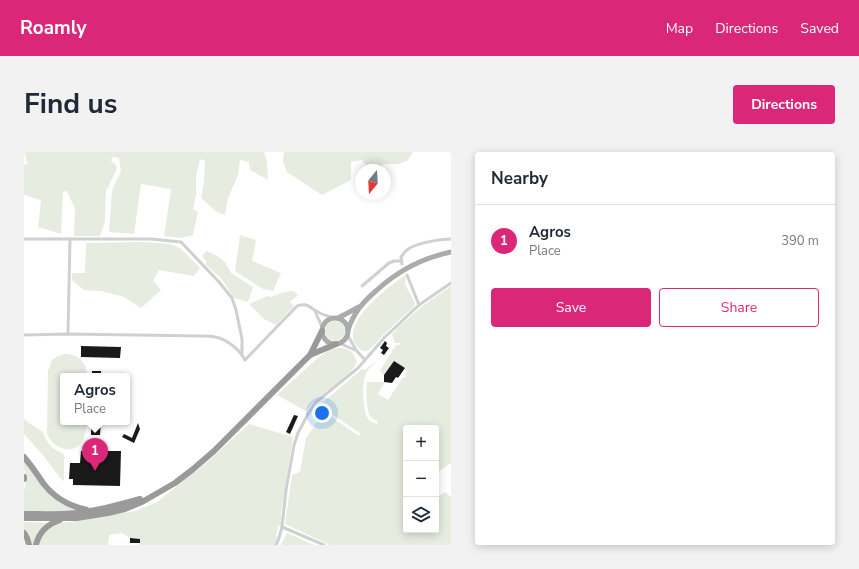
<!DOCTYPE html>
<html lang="en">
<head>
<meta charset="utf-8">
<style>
	:root { --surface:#fff; --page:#f2f2f3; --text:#1f2937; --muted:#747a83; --line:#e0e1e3; --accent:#db2777 }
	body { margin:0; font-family:"Nunito Sans",sans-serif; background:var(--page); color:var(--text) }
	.controls { position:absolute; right:12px; bottom:12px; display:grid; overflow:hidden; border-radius:4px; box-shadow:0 2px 10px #0003 }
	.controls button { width:36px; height:36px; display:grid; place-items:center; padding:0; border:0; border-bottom:1px solid var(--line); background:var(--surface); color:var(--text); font:20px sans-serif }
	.compass { position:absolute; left:331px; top:12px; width:36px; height:36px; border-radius:50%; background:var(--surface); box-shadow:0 2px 10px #0003; rotate:198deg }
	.you { position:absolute; left:298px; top:261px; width:14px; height:14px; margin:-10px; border:3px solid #fff; border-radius:50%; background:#1a73e8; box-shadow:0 0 0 6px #1a73e833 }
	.badge { display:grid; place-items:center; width:26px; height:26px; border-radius:50%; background:var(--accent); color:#fff; font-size:13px; font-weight:700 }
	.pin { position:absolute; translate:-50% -33px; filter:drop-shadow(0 1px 2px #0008) }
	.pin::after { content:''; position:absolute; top:21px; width:14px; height:12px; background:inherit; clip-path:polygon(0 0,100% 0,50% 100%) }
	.popup { position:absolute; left:36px; top:221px; width:70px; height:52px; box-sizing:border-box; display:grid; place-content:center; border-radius:4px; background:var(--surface); filter:drop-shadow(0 1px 3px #0005); font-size:13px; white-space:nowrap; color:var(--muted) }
	.popup b { font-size:15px; color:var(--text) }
	.popup::after { content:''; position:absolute; left:50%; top:100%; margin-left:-8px; border:8px solid transparent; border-top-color:var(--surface) }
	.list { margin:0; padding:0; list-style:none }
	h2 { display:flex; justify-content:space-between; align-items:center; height:52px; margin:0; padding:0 16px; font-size:17px }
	h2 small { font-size:13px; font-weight:400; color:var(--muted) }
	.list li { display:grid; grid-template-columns:26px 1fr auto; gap:12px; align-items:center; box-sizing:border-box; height:72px; padding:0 16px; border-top:1px solid var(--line) }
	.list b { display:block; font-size:15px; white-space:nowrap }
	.list p { margin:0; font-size:13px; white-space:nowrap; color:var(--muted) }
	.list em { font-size:13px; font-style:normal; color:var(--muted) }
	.actions { display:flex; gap:8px; padding:12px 16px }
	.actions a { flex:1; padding:9px 0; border:1px solid var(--accent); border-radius:4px; text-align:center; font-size:14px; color:var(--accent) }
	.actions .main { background:var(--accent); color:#fff }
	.icon { flex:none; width:22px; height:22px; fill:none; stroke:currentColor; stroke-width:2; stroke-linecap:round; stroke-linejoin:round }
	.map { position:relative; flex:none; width:427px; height:393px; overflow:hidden; border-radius:4px }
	header { display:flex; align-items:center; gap:24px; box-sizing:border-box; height:56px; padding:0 20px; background:var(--accent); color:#fff }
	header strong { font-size:19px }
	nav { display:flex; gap:22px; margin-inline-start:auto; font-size:14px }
	.intro { display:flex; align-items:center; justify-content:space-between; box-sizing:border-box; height:96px; padding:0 24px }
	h1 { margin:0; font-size:28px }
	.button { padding:10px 18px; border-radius:4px; background:var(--accent); color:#fff; font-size:14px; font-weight:700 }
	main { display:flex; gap:24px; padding:0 24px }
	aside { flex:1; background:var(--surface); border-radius:4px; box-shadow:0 2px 10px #0003 }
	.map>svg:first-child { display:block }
	.green { fill:#e6ecdf }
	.building { fill:#1a1a1a }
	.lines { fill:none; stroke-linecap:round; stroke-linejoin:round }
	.street { stroke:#d0d0d0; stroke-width:3 }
	.primary { stroke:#ababab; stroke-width:5 }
	.highway { stroke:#9a9a9a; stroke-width:6 }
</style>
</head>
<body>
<header>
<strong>Roamly</strong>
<nav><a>Map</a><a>Directions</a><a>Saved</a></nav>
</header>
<div class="intro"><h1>Find us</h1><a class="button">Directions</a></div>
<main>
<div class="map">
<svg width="427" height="393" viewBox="0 0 427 393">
	<rect width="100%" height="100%" fill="#fff"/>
	<g class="green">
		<polygon points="0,0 240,0 243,10 244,28 226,18 225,10 216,8 214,23 204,46 201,63 193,60 177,46 180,30 181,9 176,7 172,24 172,43 169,57 174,60 169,83 157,86 140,84 147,37 117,32 110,82 85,80 88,38 97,19 95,6 88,5 87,9 92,13 93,17 82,39 81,69 76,84 50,84 51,57 43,39 39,40 37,82 14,75 17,48 0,43 0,13 4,12"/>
		<polygon points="260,0 389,0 384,8 375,12 359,12 357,18 346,18 338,8 327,10 327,28 298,43 263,20 259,9"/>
		<polygon points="216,83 232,88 228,109 257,121 249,139 239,137 211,119"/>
		<polygon points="120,90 147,92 156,96 176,116 170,124 135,118 129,129 137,138 117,156 98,144 77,139 60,138 48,128 48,121 61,121 62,91"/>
		<polygon points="182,99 192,103 201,110 207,121 229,135 224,150 210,146 197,126 181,112 183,110 178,104"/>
		<path d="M380 124H382L381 132 391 151 390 155C379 165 368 174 358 184 355 188 347 197 343 199 339 200 335 197 333 194 315 172 364 135 380 124Z"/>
		<path d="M427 134V311L412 321V276H382V378H412V349L413 345 421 340 427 345V393H306L261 372 268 323 276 320 282 286 300 260 335 284 337 282 302 258 298 254V251L338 217 341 218 351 210V211C348 214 344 217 342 221 338 231 338 254 343 265 345 269 349 271 353 272L354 270C351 268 348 266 346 264 342 257 342 238 343 230H361L354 242 364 248 379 225 381 226 382 224 381 223 383 219 380 216 360 223 356 219 372 193H375L377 191H371L368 182 372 179V177L396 156Z"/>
		<polygon points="269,139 274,143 266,150 270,154 252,173 240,167 225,152 243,144 247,145 260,140"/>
		<circle cx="311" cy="179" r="10"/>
		<polygon points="313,196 320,196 327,199 331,205 333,210 331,214 325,221 289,250 282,259 253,243 295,205 305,198"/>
		<path d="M40 202C53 201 63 210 63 224H39V270H62C62 275 62 281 60 286 52 305 30 298 23 282L24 219 28 208 34 204Z"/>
		<path d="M0 266 2 269 19 280C23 292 28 297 40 302V329L36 326 19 303 0 282Z"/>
		<polygon points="225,272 269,285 257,361 257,374 254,374 252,384 254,385 250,393 116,393 115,387 106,386 98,381 85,383 84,393 15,393 16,389 21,381 27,375 34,371 53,369 111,359 133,350 181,312"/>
		<polygon points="0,308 21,338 58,359 0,359 0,339 2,330 1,320 0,317"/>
		<polygon points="0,370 25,371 10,393 6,393 0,378"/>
		<polygon points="263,381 290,393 257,393"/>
	</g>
	<g class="building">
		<polygon points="361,189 363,191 362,194 365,196 360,203 357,201 359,198 356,196"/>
		<polygon points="57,194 97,195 96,206 57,205"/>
		<polygon points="370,209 381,216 374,226 372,225 368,231 360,230 360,223"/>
		<rect x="68" y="219" width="9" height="5"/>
		<polygon points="270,263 274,264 266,282 262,280"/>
		<polygon points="67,270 77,270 76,283 67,283"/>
		<polygon points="114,271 116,277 110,291 98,285 100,282 108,286"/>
		<polygon points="57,299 97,299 96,334 49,333 49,327 45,327 46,311 56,311"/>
		<polygon points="106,386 116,387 116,391 106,391"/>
	</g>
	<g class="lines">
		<g class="street">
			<polyline points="1,87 127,87 157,90 195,130 208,146 212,158 218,187 218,201"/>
			<path d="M378 112 377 105C379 103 381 99 383 98 391 91 417 87 427 87"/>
			<polyline points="383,123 395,153"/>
			<polyline points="338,134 365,111 370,109 377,109"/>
			<polyline points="291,159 298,175"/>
			<polyline points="44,182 46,87"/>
			<polyline points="323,182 332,198 341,208"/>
			<path d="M0 183 44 182 178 184C183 184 187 184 191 185 203 187 216 198 221 208L273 154C285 150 285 156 294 160 299 163 305 164 310 166"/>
			<polyline points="315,191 331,198"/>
			<polyline points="258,375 300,393"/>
			<polyline points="252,393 255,386 258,375 262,338 270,293 274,281 284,262 292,250 334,216 361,185 395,153 427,131"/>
		</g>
		<g class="primary">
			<polyline points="314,166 335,155"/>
			<circle cx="311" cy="179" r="13"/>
			<path d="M324 178C330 160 339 150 353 138 375 118 398 106 427 100"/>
		</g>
		<g class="highway">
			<polyline points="286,203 312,192"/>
			<path d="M0 305C7 313 13 322 19 331 30 346 45 354 63 358"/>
			<polyline points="0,325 0,327"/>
			<path d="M0 362C17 362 35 363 53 361 74 359 95 353 116 347"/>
			<polyline points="0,366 53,366 84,361 101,357 118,350 151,331 168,318 190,299 286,203 298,179"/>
			<polyline points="0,381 3,386 5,393"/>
			<path d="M12 393C15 380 24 372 36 368"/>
		</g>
	</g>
</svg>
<div class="controls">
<button>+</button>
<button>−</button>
<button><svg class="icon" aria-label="layers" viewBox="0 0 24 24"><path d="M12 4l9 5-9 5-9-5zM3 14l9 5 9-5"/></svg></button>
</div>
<svg class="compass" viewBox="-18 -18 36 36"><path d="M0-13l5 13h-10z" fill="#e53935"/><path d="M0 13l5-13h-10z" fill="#747a83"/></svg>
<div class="you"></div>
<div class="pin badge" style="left:71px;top:319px">1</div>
<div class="popup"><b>Agros</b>Place</div>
</div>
<aside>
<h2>Nearby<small></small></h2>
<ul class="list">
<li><span class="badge">1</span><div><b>Agros</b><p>Place</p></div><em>390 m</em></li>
</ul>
<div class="actions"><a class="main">Save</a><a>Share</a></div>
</aside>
</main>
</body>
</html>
